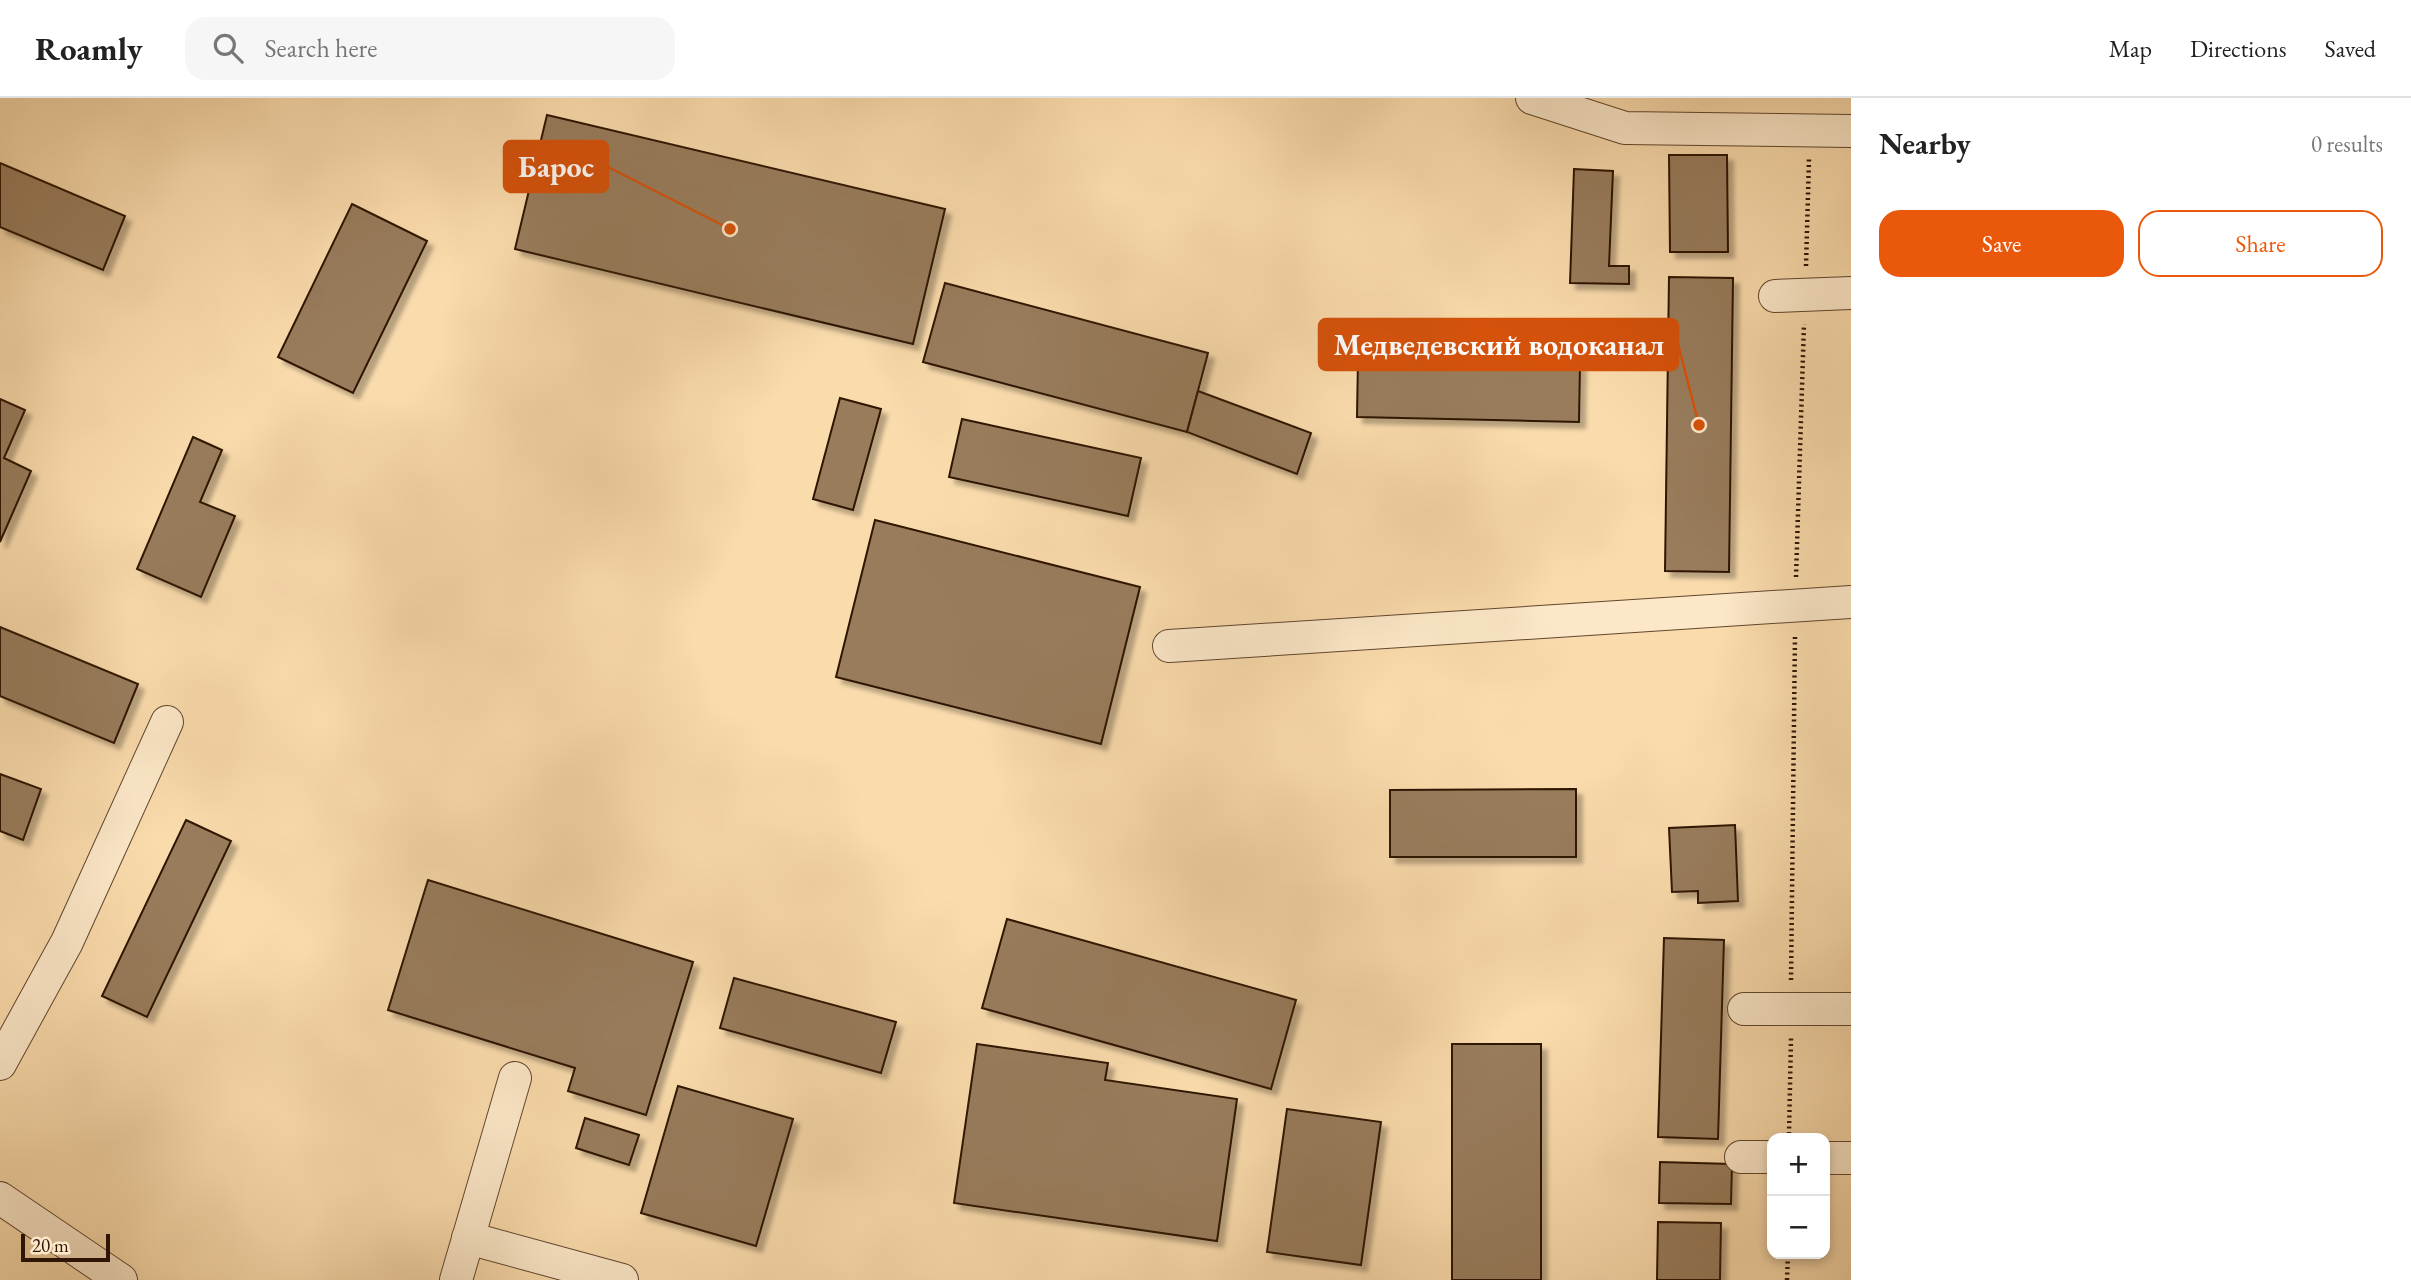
<!DOCTYPE html>
<html lang="en">
<head>
<meta charset="utf-8">
<style>
	:root { --surface:#fff; --page:#f6f6f6; --text:#222; --muted:#767676; --line:#e0e0e0; --accent:#ea580c }
	body { margin:0; font-family:"EB Garamond",serif; background:var(--page); color:var(--text) }
	.controls { position:absolute; right:21px; bottom:21px; display:grid; overflow:hidden; border-radius:14px; box-shadow:0 4px 10px #0003 }
	.controls button { width:63px; height:63px; display:grid; place-items:center; padding:0; border:0; border-bottom:2px solid var(--line); background:var(--surface); color:var(--text); font:35px sans-serif }
	.scale { position:absolute; left:21px; bottom:18px; width:89px; box-sizing:border-box; padding-left:7px; border:4px solid #2e1504; border-top:0; font-size:19px; line-height:24px; white-space:nowrap; color:#2e1504; -webkit-text-stroke:5px #fce8c9; paint-order:stroke }
	.list { margin:0; padding:0; list-style:none }
	h2 { display:flex; justify-content:space-between; align-items:center; height:91px; margin:0; padding:0 28px; font-size:30px }
	h2 small { font-size:23px; font-weight:400; color:var(--muted) }
	.actions { display:flex; gap:14px; padding:21px 28px }
	.actions a { flex:1; padding:16px 0; border:2px solid var(--accent); border-radius:21px; text-align:center; font-size:24px; color:var(--accent) }
	.actions .main { background:var(--accent); color:#fff }
	.icon { flex:none; width:38px; height:38px; fill:none; stroke:currentColor; stroke-width:2; stroke-linecap:round; stroke-linejoin:round }
	.map { position:relative; flex:none; width:1851px; height:1182px; overflow:hidden }
	header { display:flex; align-items:center; gap:42px; box-sizing:border-box; height:98px; padding:0 35px; background:var(--surface); border-bottom:2px solid var(--line) }
	header strong { font-size:33px }
	nav { display:flex; gap:38px; margin-inline-start:auto; font-size:24px }
	.search { width:490px; height:63px; background:var(--page); display:flex; align-items:center; gap:18px; box-sizing:border-box; padding:0 24px; border-radius:21px; color:var(--muted); font-size:26px }
	main { display:flex }
	aside { flex:1; background:var(--surface) }
	.map>svg:first-child { display:block }
	.building { fill:#987c5b; stroke:#2e1504; stroke-width:2; filter:url(#shadow) }
	.lines { fill:none; stroke-linecap:round; stroke-linejoin:round }
	.minor-casing { stroke:#61462e; stroke-width:34 }
	.path { stroke:#2e1504; stroke-width:4.5; stroke-dasharray:2 3.5; stroke-linecap:butt }
	.minor { stroke:#fce8c9; stroke-width:32 }
	.leader { fill:none; stroke:#d5520b; stroke-width:2.5 }
	.callout-dot { fill:#d5520b; stroke:#fce8c9; stroke-width:2.5 }
	.callout { fill:#d5520b; stroke:#d5520b; stroke-width:2.5 }
	.callout-label { font-size:30px; text-anchor:middle; font-weight:bold; fill:#fff }
</style>
</head>
<body>
<header>
<strong>Roamly</strong>
<div class="search"><svg class="icon" aria-label="search" viewBox="0 0 24 24"><circle cx="10" cy="10" r="6"/><path d="M15 15l6 6"/></svg>Search here</div>
<nav><a>Map</a><a>Directions</a><a>Saved</a></nav>
</header>
<main>
<div class="map">
<svg width="1851" height="1182" viewBox="0 0 1851 1182">
	<defs>
		<filter id="shadow"><feDropShadow dx="6" dy="6" stdDeviation="2" flood-color="#0004"/></filter>
	</defs>
	<rect width="100%" height="100%" fill="#fadbac"/>
	<filter id="stains"><feTurbulence type="fractalNoise" baseFrequency=".00286" numOctaves="4"/><feColorMatrix values="0 0 0 0 .2 0 0 0 0 .09 0 0 0 0 .02 0 0 0 .5 -.17"/></filter>
	<radialGradient id="worn" r=".72"><stop offset=".6" stop-color="#630" stop-opacity="0"/><stop offset="1" stop-color="#630" stop-opacity=".3"/></radialGradient>
	<g class="building">
		<polygon points="547,17 945,111 913,246 515,151"/>
		<polygon points="1669,57 1727,57 1728,154 1670,154"/>
		<polygon points="0,65 125,118 103,172 0,129"/>
		<polygon points="1574,71 1613,73 1609,168 1629,168 1629,186 1570,185"/>
		<polygon points="352,106 427,143 353,295 278,259"/>
		<polygon points="1669,179 1733,180 1729,474 1665,473"/>
		<polygon points="945,185 1208,255 1187,334 923,264"/>
		<polygon points="1358,261 1580,266 1579,324 1357,319"/>
		<polygon points="1198,293 1311,335 1297,376 1187,334"/>
		<polygon points="840,300 881,311 853,412 813,401"/>
		<polygon points="0,301 25,312 4,360 31,373 0,444"/>
		<polygon points="962,321 1141,360 1128,418 949,379"/>
		<polygon points="193,339 222,352 200,404 235,418 201,499 137,471"/>
		<polygon points="875,422 1140,489 1101,646 836,579"/>
		<polygon points="0,529 138,586 114,645 0,598"/>
		<polygon points="0,676 41,691 23,742 0,733"/>
		<polygon points="1576,691 1576,759 1390,759 1390,692"/>
		<polygon points="186,722 231,743 147,919 102,898"/>
		<polygon points="1735,727 1738,803 1698,805 1698,793 1672,794 1669,730"/>
		<polygon points="428,782 693,864 646,1017 568,993 575,970 388,912"/>
		<polygon points="1007,821 1296,902 1271,991 982,910"/>
		<polygon points="1664,840 1724,842 1718,1041 1658,1039"/>
		<polygon points="734,880 896,924 881,975 720,930"/>
		<polygon points="977,946 1108,965 1105,982 1237,1001 1217,1143 954,1105"/>
		<rect x="1452" y="946" width="89" height="236"/>
		<polygon points="678,988 793,1021 756,1148 641,1115"/>
		<polygon points="1287,1011 1381,1024 1361,1167 1267,1154"/>
		<polygon points="585,1020 639,1037 629,1067 576,1050"/>
		<polygon points="1660,1064 1732,1066 1731,1106 1659,1105"/>
		<polygon points="1658,1124 1721,1125 1720,1182 1657,1182"/>
	</g>
	<g class="lines">
		<g class="minor-casing">
			<g id="minor">
				<polyline points="1532,0 1625,30 1851,33"/>
				<polyline points="1775,198 1851,195"/>
				<polyline points="1169,548 1851,504"/>
				<polyline points="1744,911 1851,911"/>
				<polyline points="0,966 67,844 167,624"/>
				<polyline points="1741,1059 1772,1059"/>
				<polyline points="1825,1060 1851,1060"/>
				<polyline points="0,1100 121,1182"/>
				<polyline points="468,1140 622,1182"/>
				<polyline points="456,1182 515,980"/>
			</g>
		</g>
		<g class="path">
			<polyline points="1806,168 1809,61"/>
			<polyline points="1796,479 1804,226"/>
			<polyline points="1791,882 1795,537"/>
			<polyline points="1789,1036 1791,940"/>
			<polyline points="1787,1182 1788,1156"/>
		</g>
		<use href="#minor" class="minor"/>
	</g>
	<path class="leader" d="M730 131L608 69M1699 327L1678 246"/>
	<g class="callout-dot">
		<circle cx="730" cy="131" r="7"/>
		<circle cx="1699" cy="327" r="7"/>
	</g>
	<g class="callout">
		<rect x="504" y="43" width="104" height="51" rx="7"/>
		<rect x="1319" y="221" width="359" height="51" rx="7"/>
	</g>
	<g class="callout-label">
		<text x="556" y="79">Барос</text>
		<text x="1499" y="257">Медведевский водоканал</text>
	</g>
	<rect width="100%" height="100%" filter="url(#stains)"/>
	<rect width="100%" height="100%" fill="url(#worn)"/>
</svg>
<div class="controls">
<button>+</button>
<button>−</button>
</div>
<div class="scale">20 m</div>
</div>
<aside>
<h2>Nearby<small>0 results</small></h2>
<ul class="list">
</ul>
<div class="actions"><a class="main">Save</a><a>Share</a></div>
</aside>
</main>
</body>
</html>
